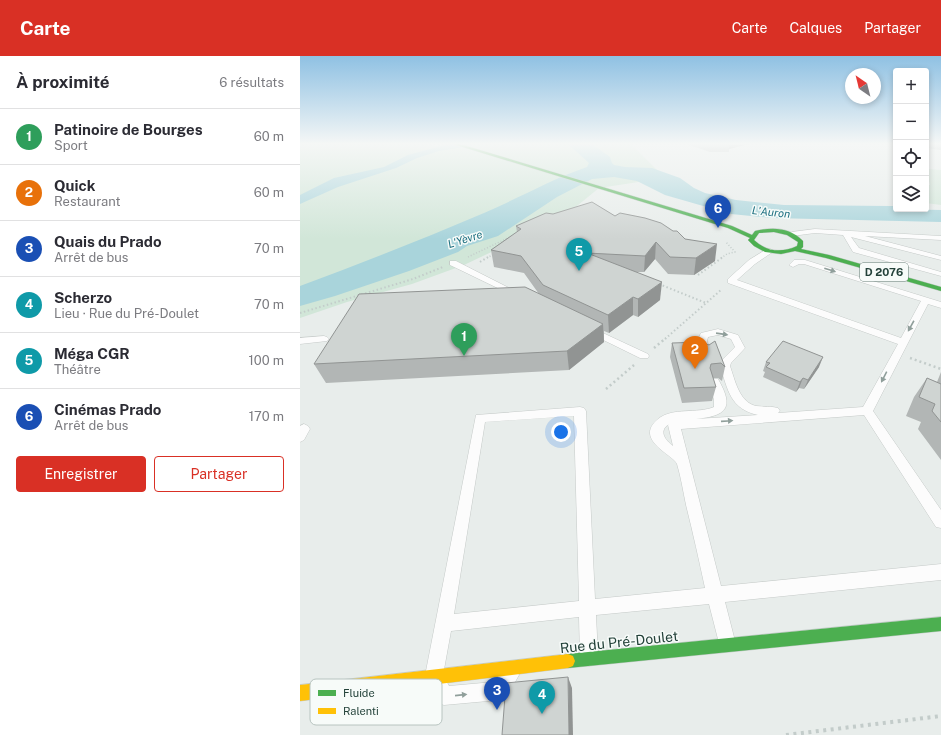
<!DOCTYPE html>
<html lang="fr">
<head>
<meta charset="utf-8">
<style>
	:root { --surface:#fff; --page:#f7f7f7; --text:#2b2b33; --muted:#7c7c81; --line:#e1e1e2; --accent:#d93025 }
	body { margin:0; font-family:"Public Sans",sans-serif; background:var(--page); color:var(--text) }
	.controls { position:absolute; right:12px; top:12px; display:grid; overflow:hidden; border-radius:4px; box-shadow:0 2px 6px #0003 }
	.controls button { width:36px; height:36px; display:grid; place-items:center; padding:0; border:0; border-bottom:1px solid var(--line); background:var(--surface); color:var(--text); font:20px sans-serif }
	.compass { position:absolute; left:545px; top:12px; width:36px; height:36px; border-radius:50%; background:var(--surface); box-shadow:0 2px 6px #0003; rotate:325deg }
	.you { position:absolute; left:261px; top:376px; width:14px; height:14px; margin:-10px; border:3px solid #fff; border-radius:50%; background:#1a73e8; box-shadow:0 0 0 6px #1a73e833 }
	.badge { display:grid; place-items:center; width:26px; height:26px; border-radius:50%; background:var(--accent); color:#fff; font-size:13px; font-weight:700 }
	.pin { position:absolute; translate:-50% -33px; filter:drop-shadow(0 1px 2px #0008) }
	.pin::after { content:''; position:absolute; top:21px; width:14px; height:12px; background:inherit; clip-path:polygon(0 0,100% 0,50% 100%) }
	.list { margin:0; padding:0; list-style:none }
	h2 { display:flex; justify-content:space-between; align-items:center; height:52px; margin:0; padding:0 16px; font-size:17px }
	h2 small { font-size:13px; font-weight:400; color:var(--muted) }
	.list li { display:grid; grid-template-columns:26px 1fr auto; gap:12px; align-items:center; box-sizing:border-box; height:56px; padding:0 16px; border-top:1px solid var(--line) }
	.list b { display:block; font-size:15px; white-space:nowrap }
	.list p { margin:0; font-size:13px; white-space:nowrap; color:var(--muted) }
	.list em { font-size:13px; font-style:normal; color:var(--muted) }
	.actions { display:flex; gap:8px; padding:12px 16px }
	.actions a { flex:1; padding:9px 0; border:1px solid var(--accent); border-radius:4px; text-align:center; font-size:14px; color:var(--accent) }
	.actions .main { background:var(--accent); color:#fff }
	.icon { flex:none; width:22px; height:22px; fill:none; stroke:currentColor; stroke-width:2; stroke-linecap:round; stroke-linejoin:round }
	.map { position:relative; flex:none; width:641px; height:679px; overflow:hidden }
	header { display:flex; align-items:center; gap:24px; box-sizing:border-box; height:56px; padding:0 20px; background:var(--accent); color:#fff }
	header strong { font-size:19px }
	nav { display:flex; gap:22px; margin-inline-start:auto; font-size:14px }
	main { display:flex }
	aside { flex:1; background:var(--surface) }
	.map>svg:first-child { display:block }
	.green { fill:#d1e6d8 }
	.water { fill:#a9d4db }
	.lines { fill:none; stroke-linecap:round; stroke-linejoin:round }
	.lane-casing { stroke:#c5cac8; stroke-width:1 }
	.fast-casing { stroke:#c3cbc8; stroke-width:1 }
	.slow-casing { stroke:#c3cbc8; stroke-width:1 }
	.path-far3 { stroke:#c3ccca; stroke-width:1.5; stroke-dasharray:1 2; stroke-linecap:butt }
	.path-far2 { stroke:#c3ccca; stroke-width:2; stroke-dasharray:1.5 2.5; stroke-linecap:butt }
	.path-far1 { stroke:#c3ccca; stroke-width:2.5; stroke-dasharray:2 3; stroke-linecap:butt }
	.path { stroke:#c3ccca; stroke-width:4; stroke-dasharray:3 4.5; stroke-linecap:butt }
	.lane { fill:#fcfcfc; fill-rule:evenodd }
	.fast { fill:#4caf50; fill-rule:evenodd }
	.slow { fill:#ffc107; fill-rule:evenodd }
	.wall { fill:#b2b6b5 }
	.shaded-wall { fill:#919493 }
	.building { fill:#cfd4d2; stroke:#919493 }
	.oneway { fill:#909f9b }
	.labels { text-anchor:middle; stroke-width:3; stroke-linejoin:round; paint-order:stroke }
	.far-water-label { font-size:11px; font-style:italic; fill:#1c6f80; stroke:#f7fbf9 }
	.shield { fill:#f7fbf9; stroke:#637a73; stroke-width:1 }
	.shield-label { font-size:11px; font-weight:bold; fill:#24423a }
	.near-street-label { font-size:14px; fill:#24423a; stroke:#f7fbf9 }
	.key { fill:#f7fbf9; stroke:#b8c4c0; stroke-width:1 }
	.key-label { font-size:11px; fill:#24423a }
</style>
</head>
<body>
<header>
<strong>Carte</strong>
<nav><a>Carte</a><a>Calques</a><a>Partager</a></nav>
</header>
<main>
<aside>
<h2>À proximité<small>6 résultats</small></h2>
<ul class="list">
<li><span class="badge" style="background:#2e9e5b">1</span><div><b>Patinoire de Bourges</b><p>Sport</p></div><em>60 m</em></li>
<li><span class="badge" style="background:#e8710a">2</span><div><b>Quick</b><p>Restaurant</p></div><em>60 m</em></li>
<li><span class="badge" style="background:#1a4fb4">3</span><div><b>Quais du Prado</b><p>Arrêt de bus</p></div><em>70 m</em></li>
<li><span class="badge" style="background:#0f9aa8">4</span><div><b>Scherzo</b><p>Lieu · Rue du Pré-Doulet</p></div><em>70 m</em></li>
<li><span class="badge" style="background:#0f9aa8">5</span><div><b>Méga CGR</b><p>Théâtre</p></div><em>100 m</em></li>
<li><span class="badge" style="background:#1a4fb4">6</span><div><b>Cinémas Prado</b><p>Arrêt de bus</p></div><em>170 m</em></li>
</ul>
<div class="actions"><a class="main">Enregistrer</a><a>Partager</a></div>
</aside>
<div class="map">
<svg width="641" height="679" viewBox="0 0 641 679">
	<rect width="100%" height="100%" fill="#e8edeb"/>
	<g class="green">
		<polygon points="0,88 128,88 136,90 142,88 331,88 365,122 299,132 261,163 164,209 112,228 47,246 0,262"/>
		<polygon points="629,113 641,114 641,149 626,147 626,129 630,129 627,114"/>
	</g>
	<g class="water">
		<polygon points="149,88 173,88 164,91 139,95 117,102 96,112 38,131 0,148 0,139 34,122 84,111 108,99"/>
		<path d="M268 88H292L310 101 312 107 314 109 325 111 352 112 380 122 394 132 405 137 436 144 484 149 590 150H596V153L641 154V166L473 162 431 158 365 139 337 125 314 121 292 123 257 141 198 180 167 190 158 196 109 215 35 240 0 250V230C62 207 123 183 184 157 219 142 252 123 287 111L289 107Z"/>
	</g>
	<g class="lines">
		<g class="lane-casing">
			<g id="lane">
				<polygon points="515,173 641,180 641,184 565,180 641,200 641,204 551,181 559,192 641,216 641,220 553,196 543,179 515,177 492,180 489,178 492,176"/>
				<path d="M467 193H470L474 195 455 208 437 224 601 282 621 245 504 208H499L493 211 489 209 494 204H505L641 246V252L628 248 573 355 641 454V472L636 471 564 359 381 373 421 530 641 508V524L425 546 435 585 432 591 426 594 420 591 409 548 296 559 298 601 295 607 289 610 283 607 280 601 279 561 151 575 143 619 149 630 194 626 204 613 210 610 216 613 219 619 206 642 199 644 144 649 137 647 125 620 176 359 280 351 284 352 286 355 295 543 405 532C399 504 393 477 386 449 383 435 381 421 377 408 374 399 333 384 358 363 373 351 397 358 414 351V344L409 326 410 323H418C435 352 426 360 396 363L458 359C430 353 428 334 420 310L422 304 435 291 431 283 418 279 408 281 407 285 411 299 406 302 401 299 397 285 401 277 418 273 438 279 445 292 431 307 430 310C435 324 439 346 456 350 464 351 471 350 478 352L480 355 478 357 563 351 598 288 428 227V223L449 204ZM274 360 279 545 154 558 185 366ZM369 368 368 369 373 390C365 384 358 375 369 368Z"/>
				<polygon points="150,205 156,205 221,238 217,241 214,240 150,209"/>
				<polygon points="290,271 348,298 349,300 348,302 340,302 287,276 285,274 287,272"/>
				<polygon points="24,280 27,281 29,283 27,285 0,288 0,282"/>
				<polygon points="4,368 8,370 10,373 4,384 0,386 0,370"/>
			</g>
		</g>
		<g class="fast-casing">
			<g id="fast">
				<path d="M153 88H160L432 170 452 179 455 175C472 171 490 171 503 185V191L501 193 529 199 641 231V235L526 202 495 195 481 198 465 196 454 190 448 184 450 182 428 172ZM474 176 487 179 498 186 497 190C482 197 467 196 454 184L459 177Z"/>
				<polygon points="641,561 641,575 268,612 263,610 261,605 263,600 268,598"/>
			</g>
		</g>
		<g class="slow-casing">
			<polygon id="slow" points="268,598 273,600 275,605 273,610 268,612 0,645 0,629"/>
		</g>
		<g class="path-far3">
			<polyline points="168,201 210,181"/>
			<polyline points="187,202 194,198"/>
			<polyline points="421,202 427,198 435,196 426,186"/>
		</g>
		<g class="path-far2">
			<polyline points="180,206 188,201"/>
			<polyline points="398,219 423,201"/>
			<polyline points="359,228 406,247"/>
			<polyline points="0,257 113,223 143,211"/>
			<polyline points="365,283 421,234"/>
		</g>
		<g class="path-far1">
			<polyline points="354,292 366,282"/>
			<polyline points="610,302 641,313"/>
			<polyline points="306,333 334,309"/>
		</g>
		<polyline class="path" points="486,679 641,660"/>
		<use href="#lane" class="lane"/>
		<use href="#fast" class="fast"/>
		<use href="#slow" class="slow"/>
	</g>
	<g class="wall">
		<polygon points="386,88 448,88 429,93 429,96 410,96"/>
		<polygon points="626,88 641,88 641,94 632,93 626,91"/>
		<polygon points="253,158 315,160 385,183 415,205 394,219 368,218 355,203 344,216 336,216 360,244 338,261 333,259 309,277 304,275 304,286 269,314 26,327 14,308 239,238 224,217 194,211 191,194 217,176 216,170"/>
		<polygon points="372,287 409,289 425,311 422,325 418,322 413,322 416,331 412,345 382,347 370,301"/>
		<polygon points="466,306 519,311 504,333 499,332 496,336 463,321 465,316 463,315"/>
		<polygon points="641,316 641,404 618,373 621,366 606,360 614,341 627,322 637,326"/>
	</g>
	<g class="shaded-wall">
		<polygon points="430,88 448,88 429,93"/>
		<polygon points="356,186 355,203 344,216 345,200"/>
		<polygon points="417,188 415,205 394,219 396,202"/>
		<polygon points="362,226 360,244 338,261 338,243"/>
		<polygon points="333,241 333,259 309,277 308,259"/>
		<polygon points="303,268 304,286 269,314 267,295"/>
		<polygon points="523,301 519,311 504,333 508,324"/>
		<polygon points="503,322 499,332 496,336 500,326"/>
		<polygon points="268,621 272,632 273,679 269,679"/>
	</g>
	<g class="building">
		<polygon points="292,146 315,160 320,157 345,162 361,167 373,175 377,175 385,183 417,188 396,202 370,201 356,186 345,200 287,197 362,226 338,243 333,241 308,259 243,229 221,200 191,194 221,173 216,170 246,157 253,158"/>
		<polygon points="225,231 303,268 267,295 14,308 59,238"/>
		<polygon points="415,285 425,311 421,307 411,308 410,312 416,331 384,332 372,287 402,286 409,289"/>
		<polygon points="483,285 523,301 508,324 503,322 500,326 466,311 470,307 466,306"/>
		<polygon points="627,322 641,328 641,366 632,355 635,348 619,341"/>
		<polygon points="268,621 269,679 202,679 206,627"/>
	</g>
	<defs><path id="oneway-solid" d="M-6-.8H1V-3.2L6.5 0L1 3.2V.8H-6Z"/></defs>
	<g class="oneway">
		<use href="#oneway-solid" transform="translate(530 214) rotate(18)"/>
		<use href="#oneway-solid" transform="translate(611 270) rotate(119)"/>
		<use href="#oneway-solid" transform="translate(422 278) rotate(8)"/>
		<use href="#oneway-solid" transform="translate(584 321) rotate(117)"/>
		<use href="#oneway-solid" transform="translate(427 365) rotate(-4)"/>
		<use href="#oneway-solid" transform="translate(161 639) rotate(-6)"/>
	</g>
	<linearGradient id="sky" x2="0" y2="1"><stop stop-color="#8fc1e3"/><stop offset="0.48" stop-color="#f5f7f6"/><stop offset="1" stop-color="#f5f7f6" stop-opacity="0"/></linearGradient>
	<rect width="641" height="183" fill="url(#sky)"/>
	<g class="labels">
		<g class="far-water-label">
			<text transform="translate(471 156) rotate(6)" y="4">L'Auron</text>
			<text transform="translate(165 183) rotate(-18)" y="4">L'Yèvre</text>
		</g>
		<rect class="shield" x="560" y="207" width="48" height="18" rx="3"/>
		<g class="shield-label">
			<text x="584" y="220">D 2076</text>
		</g>
		<g class="near-street-label">
			<text transform="translate(319 586) rotate(-6)" y="5">Rue du Pré-Doulet</text>
		</g>
	</g>
	<rect x="10" y="623" width="132" height="46" rx="6" class="key"/>
	<rect x="18" y="634" width="18" height="6" fill="#4caf50"/>
	<rect x="18" y="652" width="18" height="6" fill="#ffc107"/>
	<g class="key-label">
		<text x="43" y="641">Fluide</text>
		<text x="43" y="659">Ralenti</text>
	</g>
</svg>
<div class="controls">
<button>+</button>
<button>−</button>
<button><svg class="icon" aria-label="locate" viewBox="0 0 24 24"><circle cx="12" cy="12" r="6"/><path d="M12 2v4M12 18v4M2 12h4M18 12h4"/></svg></button>
<button><svg class="icon" aria-label="layers" viewBox="0 0 24 24"><path d="M12 4l9 5-9 5-9-5zM3 14l9 5 9-5"/></svg></button>
</div>
<svg class="compass" viewBox="-18 -18 36 36"><path d="M0-13l5 13h-10z" fill="#e53935"/><path d="M0 13l5-13h-10z" fill="#7c7c81"/></svg>
<div class="you"></div>
<div class="pin badge" style="left:164px;top:300px;background:#2e9e5b">1</div>
<div class="pin badge" style="left:395px;top:313px;background:#e8710a">2</div>
<div class="pin badge" style="left:197px;top:654px;background:#1a4fb4">3</div>
<div class="pin badge" style="left:242px;top:658px;background:#0f9aa8">4</div>
<div class="pin badge" style="left:279px;top:215px;background:#0f9aa8">5</div>
<div class="pin badge" style="left:418px;top:172px;background:#1a4fb4">6</div>
</div>
</main>
</body>
</html>
